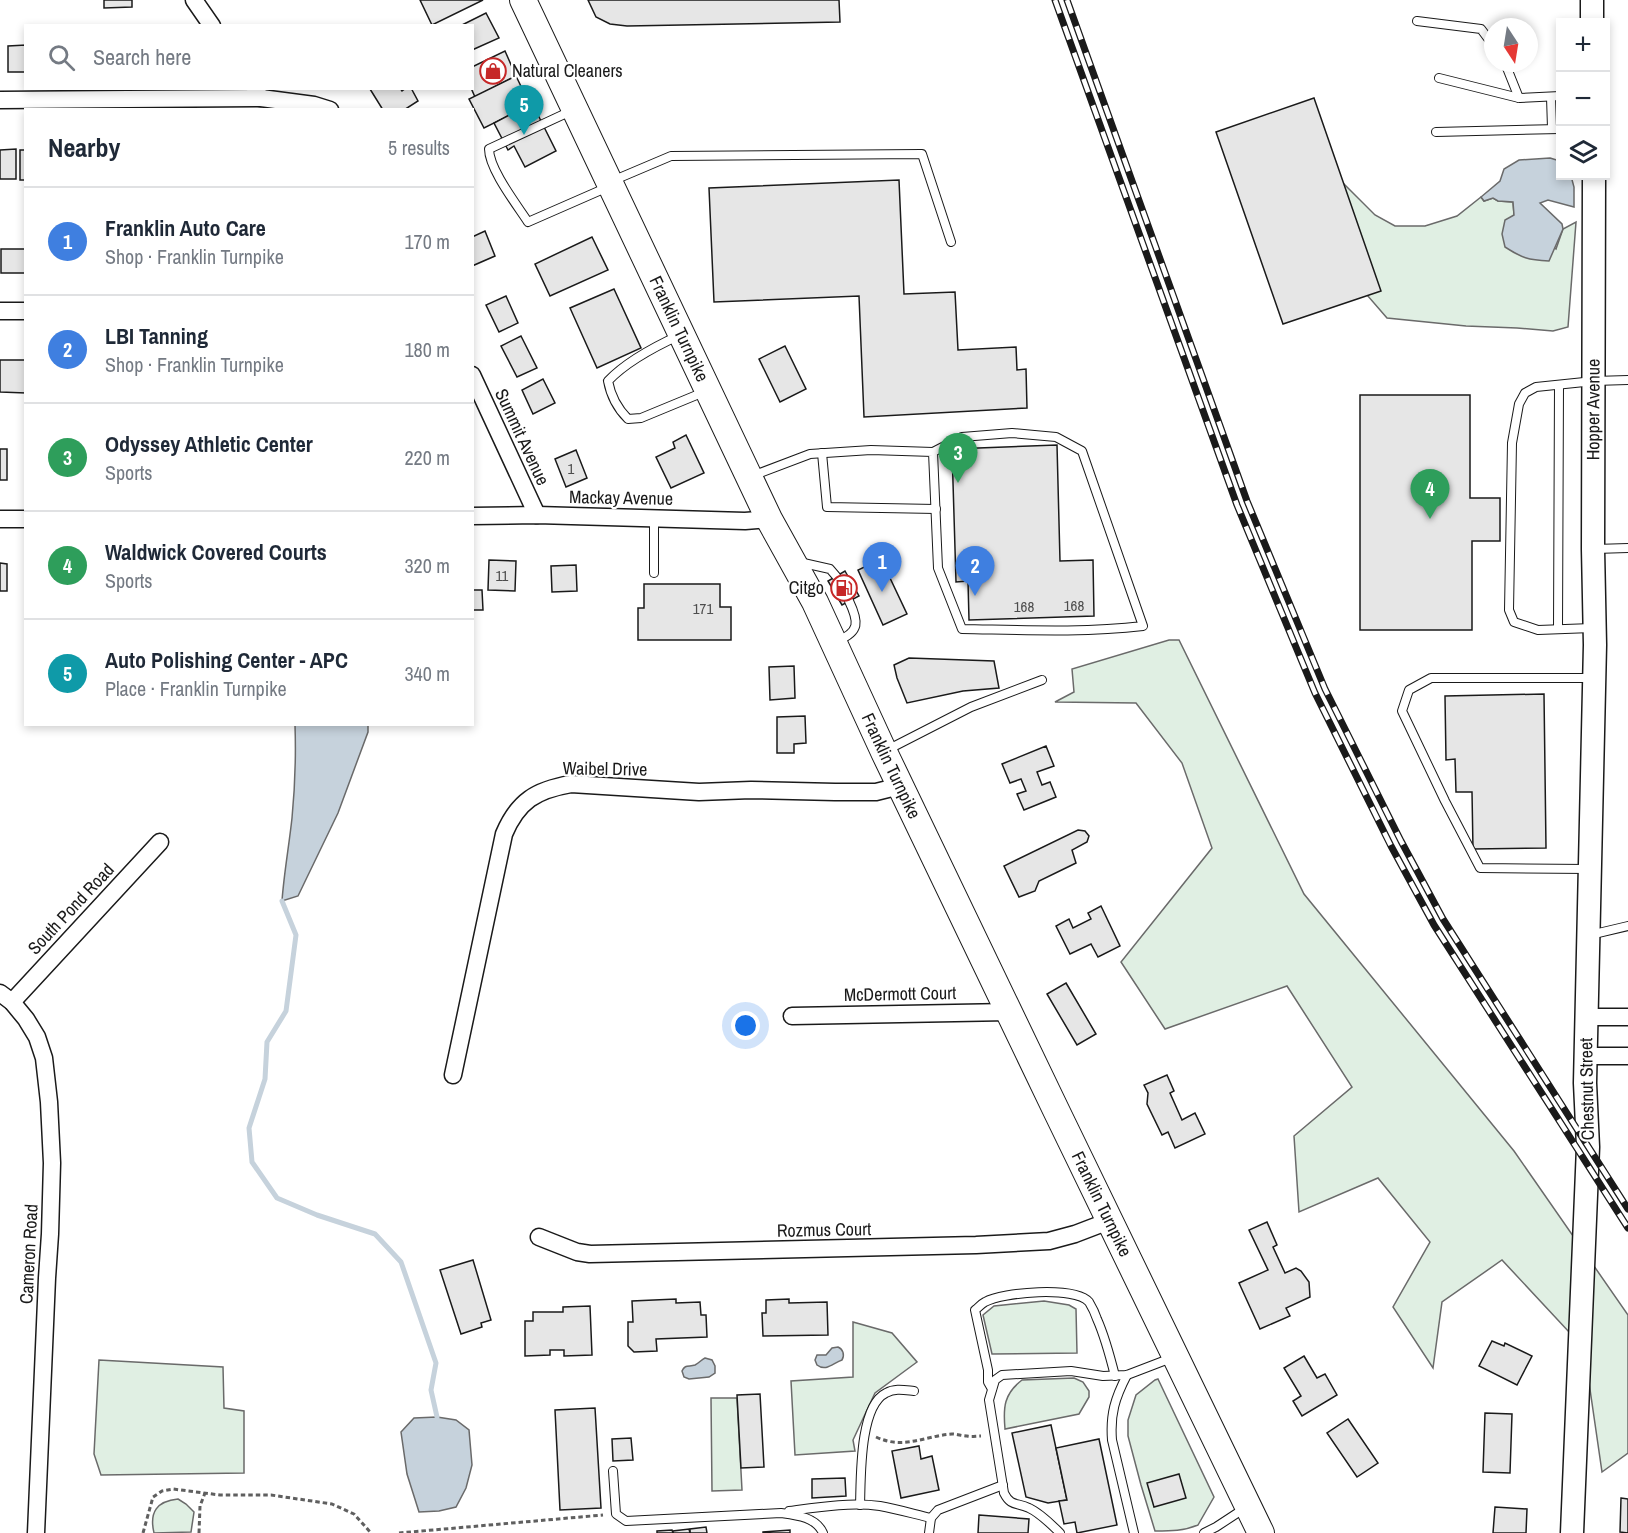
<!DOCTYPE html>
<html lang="en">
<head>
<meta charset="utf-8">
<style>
	:root { --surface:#fff; --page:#f2f2f3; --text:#1f2937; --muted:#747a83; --line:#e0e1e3; --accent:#1a73e8 }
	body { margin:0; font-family:"Archivo Narrow",sans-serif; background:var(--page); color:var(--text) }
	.controls { position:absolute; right:18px; top:18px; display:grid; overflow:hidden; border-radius:0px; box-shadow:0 3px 9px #0003 }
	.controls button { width:54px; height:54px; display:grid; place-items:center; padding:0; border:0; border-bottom:2px solid var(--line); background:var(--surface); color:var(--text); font:30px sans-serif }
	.compass { position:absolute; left:1484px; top:18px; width:54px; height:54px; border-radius:50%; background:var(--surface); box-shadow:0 3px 9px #0003; rotate:168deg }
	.you { position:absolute; left:746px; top:1026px; width:21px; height:21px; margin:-15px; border:4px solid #fff; border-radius:50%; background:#1a73e8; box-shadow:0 0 0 9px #1a73e833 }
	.badge { display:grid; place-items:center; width:39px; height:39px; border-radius:50%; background:var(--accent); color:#fff; font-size:20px; font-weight:700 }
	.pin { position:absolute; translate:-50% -50px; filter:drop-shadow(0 2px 3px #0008) }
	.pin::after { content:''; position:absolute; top:32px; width:21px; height:18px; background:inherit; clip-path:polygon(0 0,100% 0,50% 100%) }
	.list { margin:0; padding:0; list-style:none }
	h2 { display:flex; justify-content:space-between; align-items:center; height:78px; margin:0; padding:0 24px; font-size:26px }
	h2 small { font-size:20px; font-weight:400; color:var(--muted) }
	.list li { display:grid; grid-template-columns:39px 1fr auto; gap:18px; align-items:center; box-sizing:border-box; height:108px; padding:0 24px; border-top:2px solid var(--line) }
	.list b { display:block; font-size:22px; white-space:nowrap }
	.list p { margin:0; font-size:20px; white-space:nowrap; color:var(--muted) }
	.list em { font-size:20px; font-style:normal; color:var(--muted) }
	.icon { flex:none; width:33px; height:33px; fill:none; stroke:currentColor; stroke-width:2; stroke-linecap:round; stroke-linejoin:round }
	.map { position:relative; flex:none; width:1628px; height:1533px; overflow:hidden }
	.search { position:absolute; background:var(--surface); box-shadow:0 3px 9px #0003; left:24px; top:24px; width:450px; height:66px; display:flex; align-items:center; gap:15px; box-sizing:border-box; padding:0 21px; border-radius:0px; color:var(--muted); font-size:22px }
	.panel { position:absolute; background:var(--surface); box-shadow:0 3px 9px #0003; left:24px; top:108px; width:450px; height:618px; border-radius:0px }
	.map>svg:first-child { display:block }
	.green { fill:#e0efe3; stroke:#6a6a6a; stroke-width:1.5 }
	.water { fill:#c6d2dc; stroke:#6a6a6a; stroke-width:1.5 }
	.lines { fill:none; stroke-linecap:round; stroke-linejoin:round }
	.stream { stroke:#c6d2dc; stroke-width:5 }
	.building { fill:#e6e6e6; stroke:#1a1a1a; stroke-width:1.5 }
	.lane-casing { stroke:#1a1a1a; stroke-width:10 }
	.street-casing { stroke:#1a1a1a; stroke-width:19 }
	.secondary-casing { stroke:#1a1a1a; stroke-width:25 }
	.primary-casing { stroke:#1a1a1a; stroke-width:28 }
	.path { stroke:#5f5f5f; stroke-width:3; stroke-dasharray:4.5 3; stroke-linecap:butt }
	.lane { stroke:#fff; stroke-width:8 }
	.street { stroke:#fff; stroke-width:16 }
	.secondary { stroke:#fff; stroke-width:22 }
	.primary { stroke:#fff; stroke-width:26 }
	.rail-casing { stroke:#1a1a1a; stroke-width:7 }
	.rail { stroke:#fff; stroke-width:4.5; stroke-dasharray:14; stroke-linecap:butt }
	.labels { text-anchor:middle; stroke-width:4.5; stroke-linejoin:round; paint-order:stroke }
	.number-label { font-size:15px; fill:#4d4d4d }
	.poi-label { font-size:18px; fill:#1a1a1a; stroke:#fff; text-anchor:start }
	.street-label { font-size:18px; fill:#1a1a1a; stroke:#fff }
</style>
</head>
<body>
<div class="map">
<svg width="1628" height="1533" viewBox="0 0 1628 1533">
	<rect width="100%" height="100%" fill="#fff"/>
	<g class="green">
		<polygon points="1343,183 1375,215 1395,226 1425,226 1457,216 1481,197 1484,201 1493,198 1498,201 1513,202 1514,215 1556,249 1563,229 1576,222 1568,327 1553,331 1517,328 1466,326 1387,318 1367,295"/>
		<polygon points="1169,640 1179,640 1304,894 1514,1151 1628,1315 1628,1453 1602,1472 1584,1348 1502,1260 1442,1302 1433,1368 1393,1307 1430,1242 1378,1178 1299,1212 1294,1136 1352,1087 1287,986 1165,1029 1121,962 1212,848 1182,763 1136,703 1055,702 1074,692 1072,669"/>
		<polygon points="1044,1301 1069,1305 1076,1309 1077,1353 992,1354 983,1315 994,1306"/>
		<polygon points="853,1322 892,1333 917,1362 875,1393 853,1440 855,1451 795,1455 791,1381 853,1377"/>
		<polygon points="99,1360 223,1367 224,1408 244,1411 244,1473 101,1475 94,1454"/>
		<path d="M1074 1378 1083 1382 1089 1391V1397L1079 1414 1005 1429C1003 1407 1004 1394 1022 1380Z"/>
		<path d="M1158 1379 1214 1497 1198 1525C1184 1531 1171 1531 1155 1531L1141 1485 1128 1436V1420L1136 1395 1155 1380Z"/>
		<polygon points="711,1398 737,1398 742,1490 712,1491"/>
		<path d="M178 1499 186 1504 194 1512 191 1532 154 1533C149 1512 157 1501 178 1499Z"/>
	</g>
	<g class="water">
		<path d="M1550 158 1560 161V176H1571L1574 187V207L1548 200 1540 203 1562 224 1563 229 1549 261C1528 260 1522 258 1505 247L1502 234 1505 220 1514 215 1513 202 1498 201 1493 198 1484 201 1481 197 1500 181 1504 169 1519 160Z"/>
		<path d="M295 725H368V732L338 813 298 896 282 901C284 873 289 846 292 818 295 787 296 755 295 725Z"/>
		<path d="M838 1347C843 1349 845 1355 842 1360 833 1363 826 1372 817 1365L815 1360 817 1355H826L832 1348Z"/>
		<path d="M705 1358 712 1360 715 1366V1373L709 1377 689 1379 684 1377 682 1371C685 1364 689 1367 695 1365 699 1363 701 1360 705 1358Z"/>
		<polygon points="437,1417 456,1420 469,1430 472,1465 466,1488 456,1507 439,1511 419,1512 407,1474 401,1432 414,1418"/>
	</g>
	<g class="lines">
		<polyline class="stream" points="282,901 296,935 286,1011 267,1042 265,1079 249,1128 252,1162 277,1198 317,1215 375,1234 401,1262 436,1363 431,1390 437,1417"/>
	</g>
	<g class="building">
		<polygon points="104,0 132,0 132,7 104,8"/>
		<polygon points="420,0 483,0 432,25"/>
		<polygon points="588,0 839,0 840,22 627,26 610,24 596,17"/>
		<polygon points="486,13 499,38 472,50 472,26 460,26"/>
		<polygon points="26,45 26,72 8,72 8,46"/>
		<polygon points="505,51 516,76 475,97 471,88 472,88 472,67"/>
		<polygon points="516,76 530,105 484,128 469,99"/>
		<polygon points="371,88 400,88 402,91 406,88 411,88 418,101 404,110 383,110 370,89"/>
		<polygon points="1314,98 1381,291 1283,324 1216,132"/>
		<polygon points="532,103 556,151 525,167 514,146 508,150 494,123"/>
		<polygon points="16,149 16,179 0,179 0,150"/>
		<rect x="20" y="150" width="6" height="30"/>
		<polygon points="899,180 904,294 955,292 958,350 1016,347 1017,370 1026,369 1027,408 864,417 859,296 714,302 709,188"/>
		<polygon points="485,231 495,256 472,266 472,237"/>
		<polygon points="592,237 608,270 550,296 535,264"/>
		<rect x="1" y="249" width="25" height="24"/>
		<polygon points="614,289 641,348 597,368 570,308"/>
		<polygon points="506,296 518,323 499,332 486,305"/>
		<polygon points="521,336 537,368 517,377 501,346"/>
		<polygon points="785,346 806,389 780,402 759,359"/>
		<polygon points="0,360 26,360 26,393 0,392"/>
		<polygon points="543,379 555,403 533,414 522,390"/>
		<polygon points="1360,395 1470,395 1470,498 1500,498 1500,541 1472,541 1472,630 1360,630"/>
		<polygon points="686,435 704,473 671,488 656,457 675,448 673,442"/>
		<polygon points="1057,445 1060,561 1093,560 1094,616 969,620 968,581 956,582 952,449"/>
		<rect x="0" y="449" width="7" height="31"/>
		<polygon points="576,450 587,478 566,487 555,459"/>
		<polygon points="881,559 907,614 883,625 858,570"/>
		<polygon points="489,560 516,561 515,591 488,590"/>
		<polygon points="0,563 7,564 7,591 0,591"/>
		<polygon points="576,565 577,591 552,592 551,566"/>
		<polygon points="845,571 859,596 842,605 828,581"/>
		<polygon points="644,584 720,584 720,607 731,607 731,640 638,640 638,608 644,608"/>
		<polygon points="472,590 482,590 483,610 472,610"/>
		<polygon points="909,658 994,661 999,688 963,691 907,703 897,678 894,665"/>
		<polygon points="794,666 795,698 770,700 769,667"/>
		<polygon points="1544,694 1546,848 1473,849 1472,792 1456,792 1455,759 1446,760 1445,696"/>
		<polygon points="805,716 806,743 794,744 794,753 777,753 777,717"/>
		<polygon points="1046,746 1054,766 1037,772 1042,785 1050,782 1056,797 1024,810 1017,794 1026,791 1021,779 1010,783 1002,764"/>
		<polygon points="1078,830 1085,831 1089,836 1087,842 1072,850 1076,863 1039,881 1035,891 1019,897 1004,866"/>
		<polygon points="1101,906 1120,946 1098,957 1091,944 1070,954 1056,926 1069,919 1073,928 1091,919 1088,913"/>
		<polygon points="1066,983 1096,1034 1077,1045 1047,994"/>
		<polygon points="1167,1075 1174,1091 1170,1093 1182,1120 1195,1113 1205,1134 1175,1148 1168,1132 1162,1135 1147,1104 1148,1093 1144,1085"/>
		<polygon points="1267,1222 1277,1245 1273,1247 1285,1273 1296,1268 1301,1271 1309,1282 1310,1297 1286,1308 1290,1316 1260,1329 1239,1283 1268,1270 1249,1230"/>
		<polygon points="473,1260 491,1320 481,1323 482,1327 461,1334 440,1270"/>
		<polygon points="676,1299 676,1303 700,1302 701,1315 706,1315 707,1337 656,1339 657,1351 634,1352 628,1346 628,1322 633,1322 632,1301"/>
		<polygon points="789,1299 789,1303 827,1302 828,1335 763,1336 762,1313 766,1313 766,1300"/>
		<polygon points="590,1306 592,1355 564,1356 564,1350 550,1350 550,1355 525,1356 525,1321 533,1321 533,1312 563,1312 563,1307"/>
		<polygon points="1492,1341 1504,1346 1505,1343 1532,1356 1517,1385 1479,1366"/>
		<polygon points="1304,1356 1317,1378 1325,1374 1337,1395 1302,1416 1293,1401 1301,1396 1284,1368"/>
		<polygon points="760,1394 764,1467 741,1468 737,1395"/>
		<polygon points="595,1408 601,1508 560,1510 555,1410"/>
		<polygon points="1485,1413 1512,1414 1510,1473 1483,1472"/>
		<polygon points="1348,1419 1378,1463 1357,1477 1327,1433"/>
		<polygon points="1051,1425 1067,1500 1048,1503 1026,1497 1012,1433"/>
		<polygon points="631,1438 633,1460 613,1461 612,1439"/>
		<polygon points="1099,1439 1117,1525 1077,1533 1075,1522 1064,1524 1059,1501 1067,1500 1056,1448"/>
		<polygon points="919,1446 921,1459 932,1456 939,1490 901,1498 892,1451"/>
		<polygon points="1179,1474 1186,1498 1154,1507 1147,1483"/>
		<polygon points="845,1478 846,1496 812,1498 812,1479"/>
		<polygon points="1621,1498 1628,1499 1628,1533 1620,1532"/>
		<polygon points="1495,1507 1527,1509 1526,1533 1493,1533"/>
		<polygon points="979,1515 1029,1519 1028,1533 978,1533"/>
		<polygon points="706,1527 707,1533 690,1533 690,1529"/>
		<polygon points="689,1529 690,1533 673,1533 673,1531"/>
		<polygon points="672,1530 673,1533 657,1533 657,1531"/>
		<polygon points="790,1530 790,1533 763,1533 763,1532"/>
	</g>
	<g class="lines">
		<g class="lane-casing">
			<g id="lane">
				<polyline points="1417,21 1481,29 1493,45"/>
				<polyline points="1505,63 1519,98"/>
				<polyline points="1439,78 1519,98 1560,96"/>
				<polyline points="1551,97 1552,128"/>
				<path d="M571 111 489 149C489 169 517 205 528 222L608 187"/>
				<polyline points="1436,132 1560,129"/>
				<polyline points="612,181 671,156 922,154 951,242"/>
				<path d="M680 335C656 346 625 363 608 381 611 397 617 408 628 419L641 418 704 392"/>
				<polyline points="822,453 827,507 936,509"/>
				<path d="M752 476 810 454 871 450 933 452 938 568 962 629C1022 630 1083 633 1143 626L1082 451 1056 437 1012 433 962 437 933 452"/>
				<polyline points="654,518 654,573"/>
				<polyline points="1595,549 1628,548"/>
				<polyline points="799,562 830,569 836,576"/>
				<polyline points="1592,628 1538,630 1514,622 1509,610 1512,443 1519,404 1525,393 1536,387 1594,381 1628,380"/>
				<polyline points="1558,629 1559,385"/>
				<path d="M837 641C860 632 859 622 849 601"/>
				<polyline points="887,750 971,707 1042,680"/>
				<polyline points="1589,869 1480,868 1445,801 1402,711 1409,690 1431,678 1594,678"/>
				<polyline points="1590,935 1628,926"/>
				<path d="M1127 1375C1115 1398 1110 1414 1112 1440L1134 1533"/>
				<path d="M992 1389 988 1382V1370L975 1310C978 1308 981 1304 985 1302 1003 1292 1075 1286 1089 1302 1092 1307 1095 1313 1097 1319 1105 1337 1110 1356 1115 1376"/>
				<path d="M613 1471 616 1514 626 1521 781 1513C796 1515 816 1517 823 1533"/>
				<path d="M860 1505C861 1479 859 1406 886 1393 895 1388 904 1390 914 1391"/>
				<path d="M789 1511C819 1507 850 1502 880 1506 897 1509 914 1514 931 1518"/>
				<polyline points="929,1533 931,1518 938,1510 1003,1485"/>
				<path d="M1060 1533C1051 1524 1040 1513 1029 1508 1017 1502 1011 1507 1004 1493L989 1400 995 1380 1002 1375 1071 1371 1103 1376 1127 1375 1174 1357"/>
				<polyline points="1204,1533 1216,1527 1245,1508"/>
			</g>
		</g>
		<g class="street-casing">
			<g id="street">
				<polyline points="194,0 212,26"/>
				<polyline points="255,89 261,98 314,105 330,110"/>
				<polyline points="0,100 261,98"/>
				<polyline points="0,311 26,311"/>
				<polyline points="472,375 537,515"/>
				<polyline points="472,516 537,515 745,521 769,519"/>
				<polyline points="0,519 26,519"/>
				<polyline points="0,993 12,1002 26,1019 37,1037 44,1058 49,1102 52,1163 50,1234 47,1278 36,1533"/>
				<polyline points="12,1002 160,842"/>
				<polyline points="792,1016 1009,1012"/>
				<polyline points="1587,1017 1628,1017"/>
				<polyline points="1586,1056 1628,1056"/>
				<path d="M453 1075 504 834C518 801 536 790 571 784L699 792 751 790 835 792H876L900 786"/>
				<polyline points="539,1237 577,1252 590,1254 976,1245 1049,1241 1075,1234 1109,1221"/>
			</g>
		</g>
		<g class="secondary-casing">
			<g id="secondary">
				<polyline points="1592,0 1592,22"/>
				<path id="s1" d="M1572 1533 1588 1147 1585 1083 1595 645 1593 549 1594 176"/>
			</g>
		</g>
		<g class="primary-casing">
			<g id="primary">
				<path id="s2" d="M523 0 769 519 815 602 884 752 1055 1108 1261 1533"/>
			</g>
		</g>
		<g class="path">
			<path d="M876 1437C904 1450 924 1436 952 1434 957 1434 962 1436 967 1436 971 1437 976 1436 981 1436"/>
			<polyline points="143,1533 153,1497 162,1491 173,1489 220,1495 271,1495 332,1504 354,1514 371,1533"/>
			<polyline points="199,1533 200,1506 205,1493"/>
			<polyline points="399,1533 603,1515"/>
		</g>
		<use href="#lane" class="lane"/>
		<use href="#street" class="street"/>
		<use href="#secondary" class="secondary"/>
		<use href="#primary" class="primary"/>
		<g class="rail-casing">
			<g id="rail">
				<polyline points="1055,0 1237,505 1315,693 1391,846 1434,925 1628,1228"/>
				<polyline points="1067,0 1247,501 1325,689 1401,841 1443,919 1628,1209"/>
			</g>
		</g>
		<use href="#rail" class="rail"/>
	</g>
	<defs>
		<g id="shop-ring" transform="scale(1.35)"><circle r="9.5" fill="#fff" stroke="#c62828" stroke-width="1.5"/><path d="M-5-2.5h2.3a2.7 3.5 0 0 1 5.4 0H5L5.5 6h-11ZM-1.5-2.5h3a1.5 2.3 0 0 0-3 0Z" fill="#c62828"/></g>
		<g id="fuel-ring" transform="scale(1.35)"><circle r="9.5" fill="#fff" stroke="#c62828" stroke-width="1.5"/><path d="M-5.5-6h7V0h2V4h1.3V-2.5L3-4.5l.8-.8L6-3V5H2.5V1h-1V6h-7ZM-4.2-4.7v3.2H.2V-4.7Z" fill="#c62828"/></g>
	</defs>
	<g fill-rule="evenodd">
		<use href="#shop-ring" x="493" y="71"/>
		<use href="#fuel-ring" x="844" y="588"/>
	</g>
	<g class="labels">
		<g class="number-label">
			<text x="571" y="474">1</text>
			<text x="502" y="581">11</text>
			<text x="1074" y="611">168</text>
			<text x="1024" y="612">168</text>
			<text x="703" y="614">171</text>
		</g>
		<g class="poi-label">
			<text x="512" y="77">Natural Cleaners</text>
			<text x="824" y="594" text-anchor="end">Citgo</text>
		</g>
		<g class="street-label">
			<text dy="6" stroke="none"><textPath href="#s2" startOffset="364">Franklin Turnpike</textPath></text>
			<text dy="6" stroke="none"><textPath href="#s1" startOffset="1124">Hopper Avenue</textPath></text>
			<text transform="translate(522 437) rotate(65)" y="6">Summit Avenue</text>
			<text transform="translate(621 498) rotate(1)" y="6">Mackay Avenue</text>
			<text dy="6" stroke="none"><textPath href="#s2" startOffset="850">Franklin Turnpike</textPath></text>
			<text transform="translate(605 769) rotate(1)" y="6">Waibel Drive</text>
			<text transform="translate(71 909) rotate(-47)" y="6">South Pond Road</text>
			<text transform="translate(900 994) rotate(-1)" y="6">McDermott Court</text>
			<text transform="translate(1587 1089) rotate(-91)" y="6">Chestnut Street</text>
			<text dy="6" stroke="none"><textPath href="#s2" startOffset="1336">Franklin Turnpike</textPath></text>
			<text transform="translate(824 1230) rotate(-1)" y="6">Rozmus Court</text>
			<text transform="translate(29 1254) rotate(-87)" y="6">Cameron Road</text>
		</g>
	</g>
</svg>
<div class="controls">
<button>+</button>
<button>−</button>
<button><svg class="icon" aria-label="layers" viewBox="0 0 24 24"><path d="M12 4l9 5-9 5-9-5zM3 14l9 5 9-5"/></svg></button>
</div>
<svg class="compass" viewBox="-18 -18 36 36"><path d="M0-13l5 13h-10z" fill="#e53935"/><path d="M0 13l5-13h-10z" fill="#747a83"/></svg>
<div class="you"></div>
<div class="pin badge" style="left:882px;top:592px;background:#3f7fe0">1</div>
<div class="pin badge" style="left:975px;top:596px;background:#3f7fe0">2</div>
<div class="pin badge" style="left:958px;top:483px;background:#2e9e5b">3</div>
<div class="pin badge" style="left:1430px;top:519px;background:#2e9e5b">4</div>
<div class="pin badge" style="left:524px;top:135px;background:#0f9aa8">5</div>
<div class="search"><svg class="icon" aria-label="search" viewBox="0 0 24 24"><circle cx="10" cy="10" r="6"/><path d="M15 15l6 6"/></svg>Search here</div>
<section class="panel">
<h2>Nearby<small>5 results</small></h2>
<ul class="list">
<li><span class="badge" style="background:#3f7fe0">1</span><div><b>Franklin Auto Care</b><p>Shop · Franklin Turnpike</p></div><em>170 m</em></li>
<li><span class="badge" style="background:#3f7fe0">2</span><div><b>LBI Tanning</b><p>Shop · Franklin Turnpike</p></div><em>180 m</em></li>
<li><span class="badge" style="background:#2e9e5b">3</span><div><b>Odyssey Athletic Center</b><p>Sports</p></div><em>220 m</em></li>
<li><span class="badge" style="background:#2e9e5b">4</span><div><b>Waldwick Covered Courts</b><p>Sports</p></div><em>320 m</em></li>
<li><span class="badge" style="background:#0f9aa8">5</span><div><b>Auto Polishing Center - APC</b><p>Place · Franklin Turnpike</p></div><em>340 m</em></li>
</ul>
</section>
</div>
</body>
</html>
